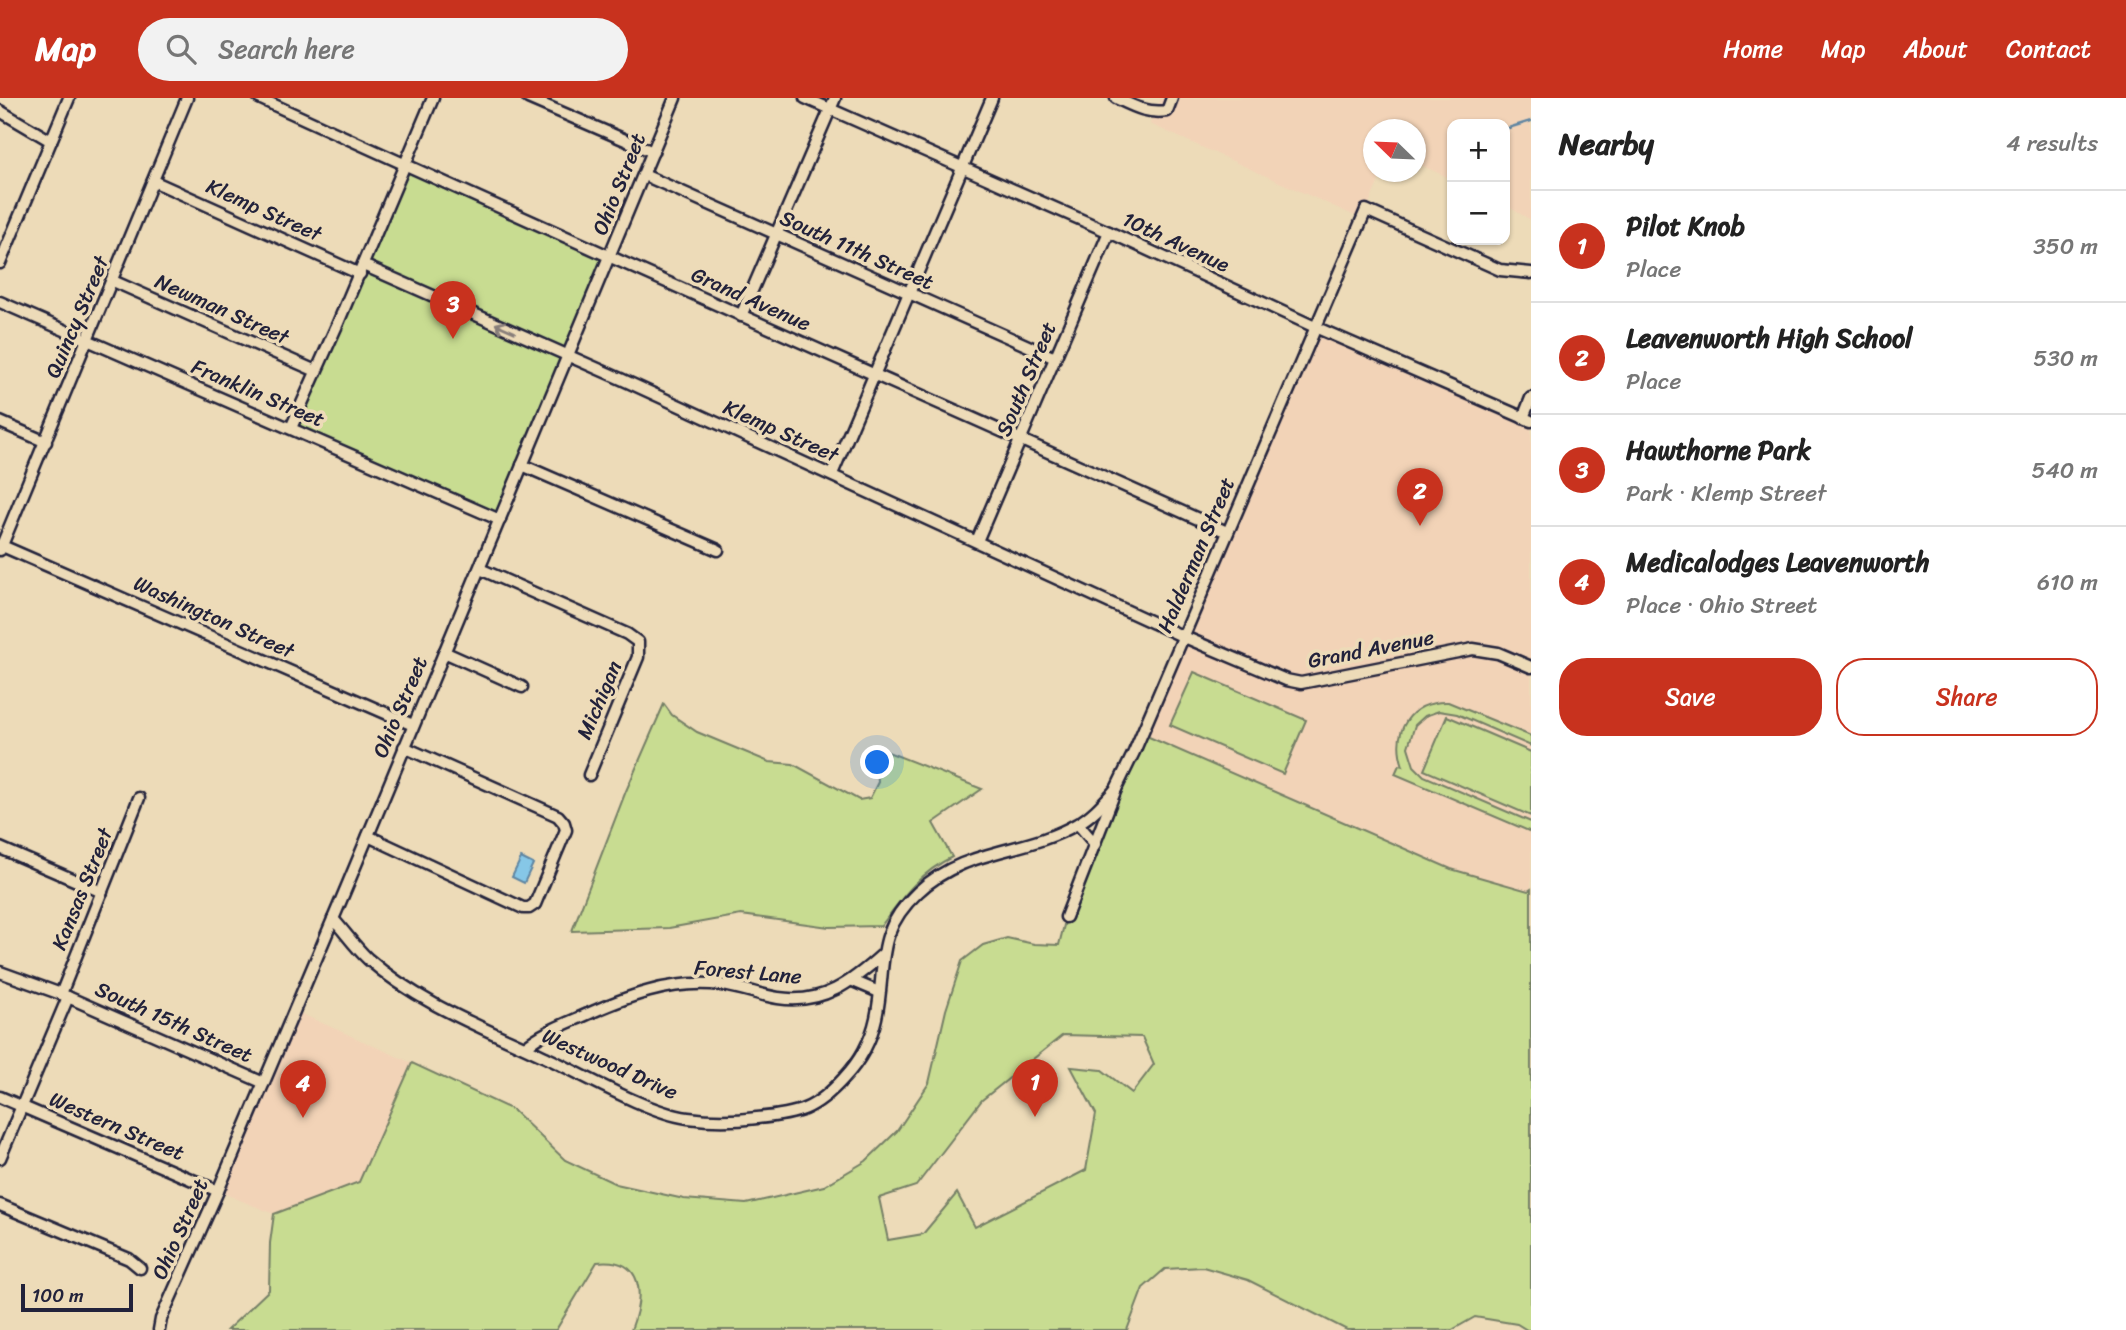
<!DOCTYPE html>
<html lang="en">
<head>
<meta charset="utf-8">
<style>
	:root { --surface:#fff; --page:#f2f2f2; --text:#222; --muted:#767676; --line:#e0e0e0; --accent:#c8321e }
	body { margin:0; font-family:Sriracha,sans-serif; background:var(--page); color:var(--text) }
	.controls { position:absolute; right:21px; top:21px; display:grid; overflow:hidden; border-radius:14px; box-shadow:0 2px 5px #0004 }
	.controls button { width:63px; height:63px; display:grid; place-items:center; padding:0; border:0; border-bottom:2px solid var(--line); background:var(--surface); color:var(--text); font:35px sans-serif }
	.compass { position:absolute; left:1363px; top:21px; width:63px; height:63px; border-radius:50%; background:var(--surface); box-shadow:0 2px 5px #0004; rotate:293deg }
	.scale { position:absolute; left:21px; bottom:18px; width:112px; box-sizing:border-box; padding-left:7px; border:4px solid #22223b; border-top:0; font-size:19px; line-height:24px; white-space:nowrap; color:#22223b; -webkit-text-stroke:5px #eddbb8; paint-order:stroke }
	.you { position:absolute; left:878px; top:665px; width:24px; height:24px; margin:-18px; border:5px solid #fff; border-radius:50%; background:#1a73e8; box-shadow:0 0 0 10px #1a73e833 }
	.badge { display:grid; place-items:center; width:46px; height:46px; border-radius:50%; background:var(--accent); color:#fff; font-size:23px; font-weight:700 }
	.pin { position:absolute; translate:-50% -58px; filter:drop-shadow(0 2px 4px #0008) }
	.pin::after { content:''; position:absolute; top:37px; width:24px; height:21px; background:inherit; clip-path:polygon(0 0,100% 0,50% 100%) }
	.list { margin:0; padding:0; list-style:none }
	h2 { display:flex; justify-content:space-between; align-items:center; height:91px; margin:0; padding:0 28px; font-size:30px }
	h2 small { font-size:23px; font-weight:400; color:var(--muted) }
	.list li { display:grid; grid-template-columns:46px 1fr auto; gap:21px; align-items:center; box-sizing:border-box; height:112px; padding:0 28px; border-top:2px solid var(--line) }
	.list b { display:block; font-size:26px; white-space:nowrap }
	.list p { margin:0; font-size:23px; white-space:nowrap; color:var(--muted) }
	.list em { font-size:23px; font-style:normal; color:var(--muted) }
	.actions { display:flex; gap:14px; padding:21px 28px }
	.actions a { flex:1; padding:16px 0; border:2px solid var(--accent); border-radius:28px; text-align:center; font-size:24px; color:var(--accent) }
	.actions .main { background:var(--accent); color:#fff }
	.icon { flex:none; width:38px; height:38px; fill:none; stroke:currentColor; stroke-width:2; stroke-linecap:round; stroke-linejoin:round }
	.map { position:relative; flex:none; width:1531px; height:1232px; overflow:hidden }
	header { display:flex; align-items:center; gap:42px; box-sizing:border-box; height:98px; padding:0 35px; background:var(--accent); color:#fff }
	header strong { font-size:33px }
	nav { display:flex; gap:38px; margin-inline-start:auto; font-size:24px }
	.search { width:490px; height:63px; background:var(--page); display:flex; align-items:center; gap:18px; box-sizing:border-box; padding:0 24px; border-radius:38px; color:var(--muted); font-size:26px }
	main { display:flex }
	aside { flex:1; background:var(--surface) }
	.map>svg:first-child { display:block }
	.built { fill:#f2d3b7 }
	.green { fill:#c8dc91; stroke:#757f66; stroke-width:2; fill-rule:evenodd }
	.water { fill:#86c7e7; stroke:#5e85a2; stroke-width:2 }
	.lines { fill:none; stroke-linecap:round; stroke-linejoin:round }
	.stream { stroke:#5e85a2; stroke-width:2.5 }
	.minor-casing { stroke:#22223b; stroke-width:15 }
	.minor { stroke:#eddbb8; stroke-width:10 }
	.oneway { stroke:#887e7a }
	.labels { text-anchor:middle; stroke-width:7; stroke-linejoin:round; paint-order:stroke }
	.street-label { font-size:21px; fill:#22223b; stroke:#eddbb8 }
</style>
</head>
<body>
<header>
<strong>Map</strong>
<div class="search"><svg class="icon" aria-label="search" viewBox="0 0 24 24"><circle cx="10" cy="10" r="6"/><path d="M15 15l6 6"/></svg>Search here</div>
<nav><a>Home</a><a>Map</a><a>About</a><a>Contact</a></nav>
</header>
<main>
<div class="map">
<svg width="1531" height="1232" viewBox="0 0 1531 1232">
	<rect width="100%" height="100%" fill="#eddbb8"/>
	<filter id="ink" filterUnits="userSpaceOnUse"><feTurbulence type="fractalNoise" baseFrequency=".0143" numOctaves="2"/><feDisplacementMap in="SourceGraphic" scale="14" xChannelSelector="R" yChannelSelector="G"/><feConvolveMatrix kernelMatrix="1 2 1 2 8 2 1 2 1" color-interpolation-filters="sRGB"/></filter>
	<g filter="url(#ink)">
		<g class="built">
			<polygon points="1161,0 1531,0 1531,122 1505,107 1505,26 1452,26 1452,81 1416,65 1416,32 1374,32 1374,74 1383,74 1362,121 1150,26"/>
			<polygon points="1324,237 1405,273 1531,323 1531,791 1528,793 1451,771 1142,636 1313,244"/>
			<polygon points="295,913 412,965 359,1084 274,1116 218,1093"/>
		</g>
		<g class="green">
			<polygon points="406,67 609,160 500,422 291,330"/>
			<polygon points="1194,574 1306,622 1283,676 1170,627"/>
			<path d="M1448 604 1531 638V648L1457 616 1439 613 1425 618 1415 627 1408 649 1414 668 1424 678 1531 724V734L1395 676 1399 667 1403 668C1391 633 1410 603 1448 604Z"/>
			<path d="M664 606 672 617 697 634 769 664 793 666 859 702 870 700 878 684 877 668 883 652 982 691 933 725 952 759C919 775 902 800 881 828L829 829 741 817 669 830 572 833 626 693Z"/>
			<polygon points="1447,618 1531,654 1531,718 1424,672"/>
			<path d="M1142 636 1451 771 1528 793 1531 791V1232H1527L1517 1226 1475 1219 1452 1232H1347L1248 1182 1203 1169 1165 1171 1143 1190 1127 1232H631C644 1198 645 1159 597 1164L556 1232H227L269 1192 270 1145 274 1116 359 1084 412 965 513 1012 565 1062 616 1086 684 1101 746 1106 824 1088 866 1063 897 1033 929 985 946 912 962 863 983 847 1007 840 1034 846 1059 847 1066 819ZM1063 937 1142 939 1154 966 1132 995 1102 972 1071 969 1096 1016 1086 1072 975 1129 957 1095 923 1136 888 1142 879 1100 916 1088 982 1002Z"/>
		</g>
		<polygon class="water" points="521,760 533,766 524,785 512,779"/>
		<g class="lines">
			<g class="stream">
				<polyline points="1505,31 1531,23"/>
				<polyline points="1451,53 1452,53"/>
			</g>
			<g class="minor-casing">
				<g id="minor">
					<path d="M259 0C581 148 905 289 1227 434"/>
					<polyline points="528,0 653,54"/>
					<polyline points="805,0 1109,134 1315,229 1531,323"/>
					<path d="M1116 0C1133 8 1147 16 1167 13L1172 0"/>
					<polyline points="0,13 51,43"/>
					<polyline points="644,77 1055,260"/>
					<polyline points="153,83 360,176"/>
					<polyline points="0,165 69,0"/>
					<polyline points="363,167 621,281 1182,538 1286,582 1301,585 1473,551 1498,555 1531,569"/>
					<polyline points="113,183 316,273"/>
					<polyline points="0,204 500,422"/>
					<polyline points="741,218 835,0"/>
					<polyline points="1523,320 1531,300"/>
					<polyline points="0,324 46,344"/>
					<polyline points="291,330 338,225 433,0"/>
					<polyline points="522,367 718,452"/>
					<polyline points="832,376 992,0"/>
					<polyline points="977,443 1109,134"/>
					<polyline points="0,447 413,627"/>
					<polyline points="0,452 187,0"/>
					<polyline points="480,471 627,536 638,544 638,559 589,677"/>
					<polyline points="444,554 522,589"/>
					<polyline points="1078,726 1095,746"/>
					<polyline points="368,738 523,810 529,810 535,806 566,732 564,725 558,718 404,649"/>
					<polyline points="0,750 102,794"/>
					<polyline points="1066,819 1116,691 1134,654 1366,112 1500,172 1531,175"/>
					<path d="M333 821C345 834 355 849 368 861 418 905 484 930 543 958 584 977 646 1014 688 1020 711 1023 734 1023 757 1020 799 1016 815 1012 844 980 860 963 871 943 876 920 887 869 873 836 918 794 966 749 1024 757 1077 726 1092 718 1104 704 1116 691"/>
					<polyline points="0,874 61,896 264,985"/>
					<polyline points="853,883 879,894"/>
					<polyline points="61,896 139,700"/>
					<path d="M525 949C542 935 560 928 581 919 625 899 671 881 721 887 740 889 759 897 778 900 823 907 852 884 883 856"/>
					<polyline points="0,999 218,1093"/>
					<polyline points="0,1060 68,899"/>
					<polyline points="0,1107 129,1161 140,1170"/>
					<polyline points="159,1232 161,1221 218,1093 347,788 675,0"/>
				</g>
			</g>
			<use href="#minor" class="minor"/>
		</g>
		<defs><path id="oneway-shaft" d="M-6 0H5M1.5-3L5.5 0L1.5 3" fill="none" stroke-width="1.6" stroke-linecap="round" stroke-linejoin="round" transform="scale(1.75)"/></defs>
		<use class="oneway" href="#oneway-shaft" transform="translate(505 230) rotate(-156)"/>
	</g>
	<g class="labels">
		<g class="street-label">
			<text transform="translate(619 86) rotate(-68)" y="7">Ohio Street</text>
			<text transform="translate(264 112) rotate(24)" y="7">Klemp Street</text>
			<text transform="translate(1176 144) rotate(25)" y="7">10th Avenue</text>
			<text transform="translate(857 152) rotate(24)" y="7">South 11th Street</text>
			<text transform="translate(751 201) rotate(24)" y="7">Grand Avenue</text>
			<text transform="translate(222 211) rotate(24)" y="7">Newman Street</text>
			<text transform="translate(77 219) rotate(-67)" y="7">Quincy Street</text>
			<text transform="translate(1026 281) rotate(-67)" y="7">South Street</text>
			<text transform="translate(258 295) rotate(23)" y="7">Franklin Street</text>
			<text transform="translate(781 333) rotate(24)" y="7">Klemp Street</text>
			<text transform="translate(1196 457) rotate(-67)" y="7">Halderman Street</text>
			<text transform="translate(214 519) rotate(24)" y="7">Washington Street</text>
			<text transform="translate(1371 551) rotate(-11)" y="7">Grand Avenue</text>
			<text transform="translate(599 602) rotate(-67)" y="7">Michigan</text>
			<text transform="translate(400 609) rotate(-67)" y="7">Ohio Street</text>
			<text transform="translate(82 791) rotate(-68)" y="7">Kansas Street</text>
			<text transform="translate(748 874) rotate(5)" y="7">Forest Lane</text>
			<text transform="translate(174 924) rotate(24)" y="7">South 15th Street</text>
			<text transform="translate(610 966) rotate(24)" y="7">Westwood Drive</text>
			<text transform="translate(117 1028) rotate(23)" y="7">Western Street</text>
			<text transform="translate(180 1131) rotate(-66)" y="7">Ohio Street</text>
		</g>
	</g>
</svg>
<div class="controls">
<button>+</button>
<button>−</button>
</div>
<svg class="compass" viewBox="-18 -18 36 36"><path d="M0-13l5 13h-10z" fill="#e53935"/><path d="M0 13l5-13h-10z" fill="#767676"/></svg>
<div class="scale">100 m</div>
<div class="you"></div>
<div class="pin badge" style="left:1035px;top:1019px">1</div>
<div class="pin badge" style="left:1420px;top:428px">2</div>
<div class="pin badge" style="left:453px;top:241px">3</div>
<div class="pin badge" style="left:303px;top:1020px">4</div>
</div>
<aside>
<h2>Nearby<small>4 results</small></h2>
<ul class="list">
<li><span class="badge">1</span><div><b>Pilot Knob</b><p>Place</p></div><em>350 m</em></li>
<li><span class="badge">2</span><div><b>Leavenworth High School</b><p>Place</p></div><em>530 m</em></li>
<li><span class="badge">3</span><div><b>Hawthorne Park</b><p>Park · Klemp Street</p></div><em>540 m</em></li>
<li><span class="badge">4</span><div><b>Medicalodges Leavenworth</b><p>Place · Ohio Street</p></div><em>610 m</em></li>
</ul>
<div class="actions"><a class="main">Save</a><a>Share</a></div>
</aside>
</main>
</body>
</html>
